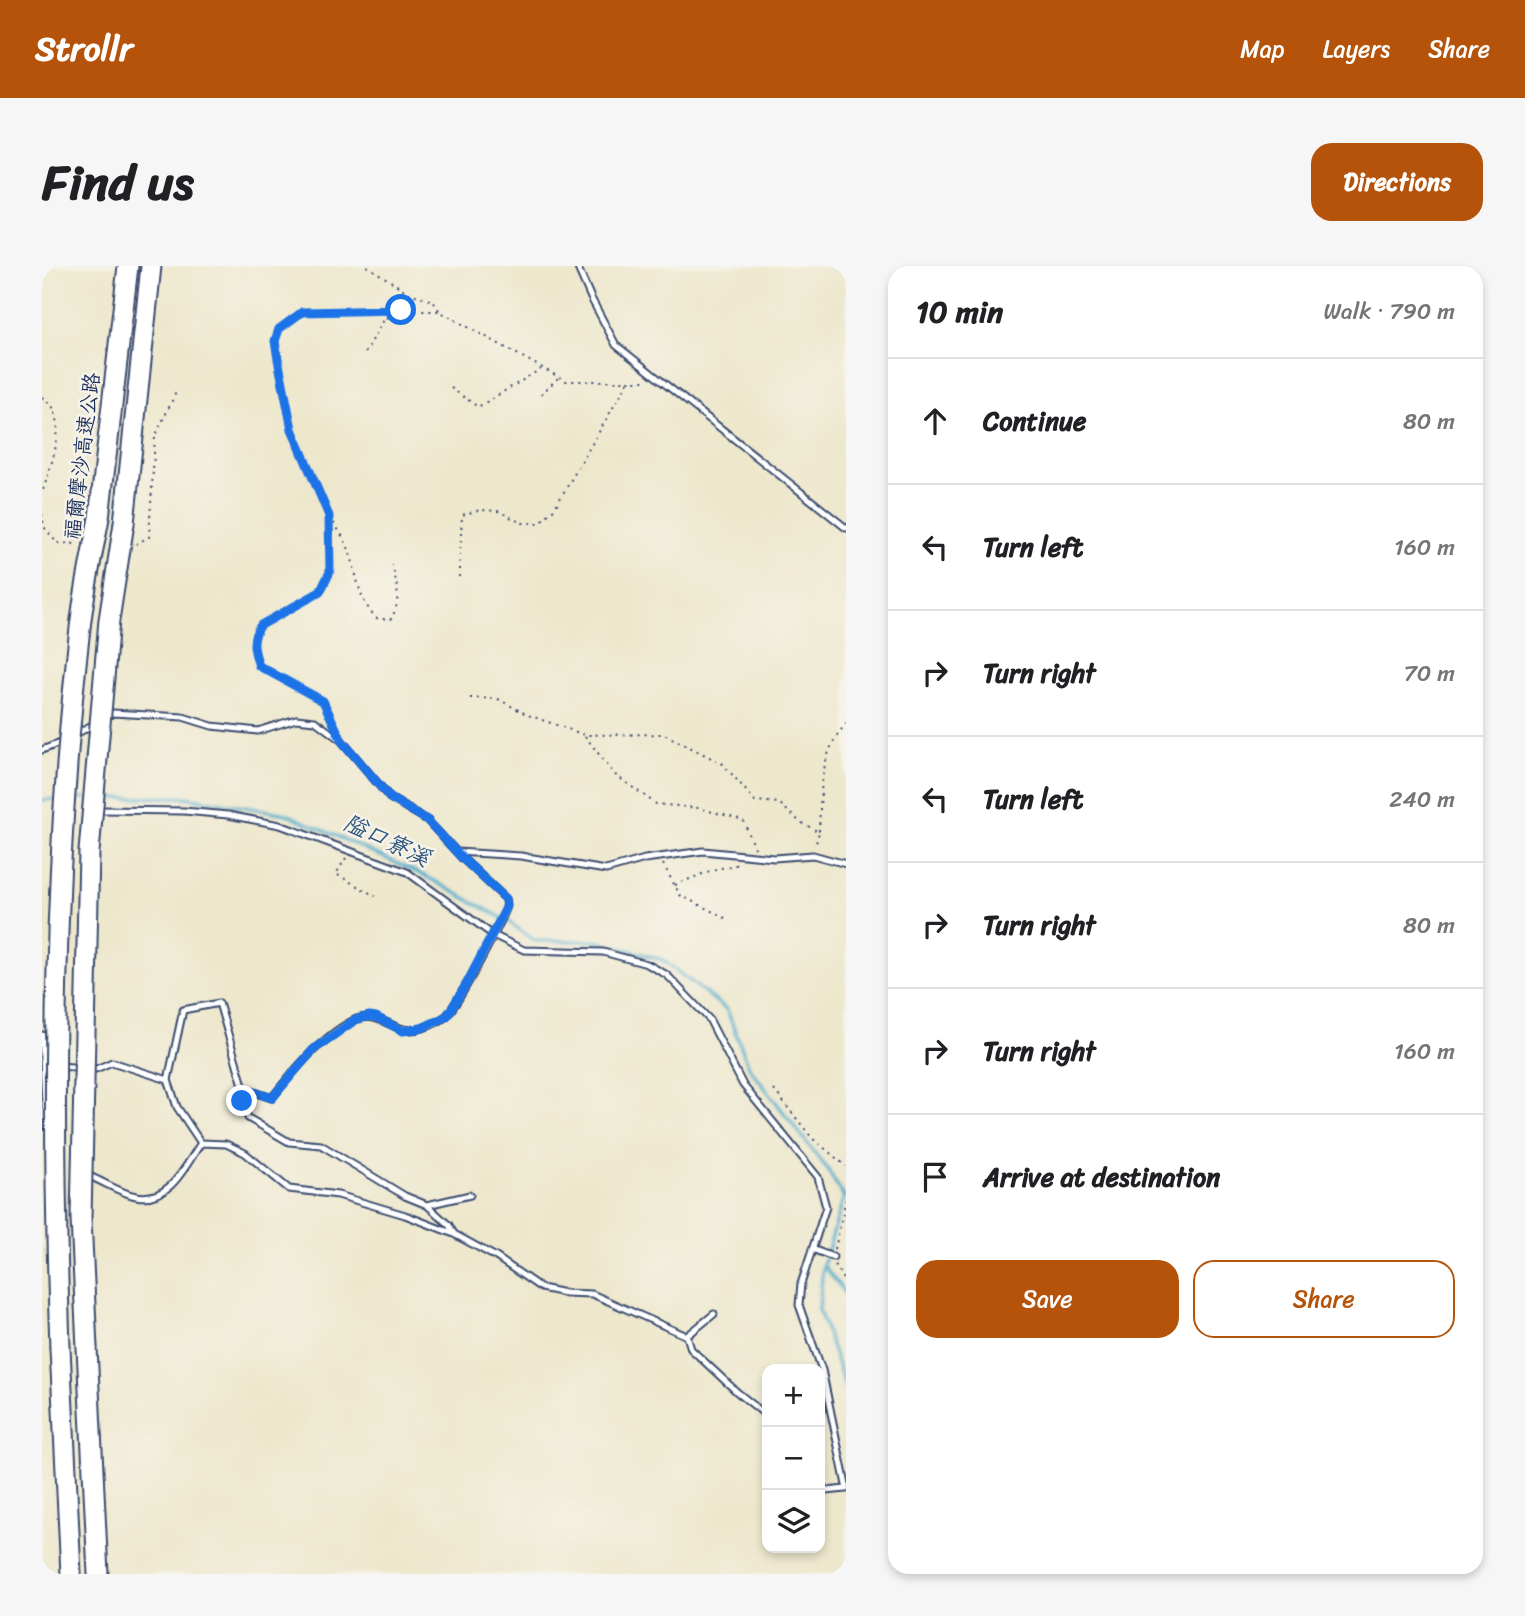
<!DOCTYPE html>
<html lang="en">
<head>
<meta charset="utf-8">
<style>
	:root { --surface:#fff; --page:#f6f6f6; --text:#202124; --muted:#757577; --line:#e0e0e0; --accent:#b45309 }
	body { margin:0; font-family:Sriracha,"LXGW WenKai TC",sans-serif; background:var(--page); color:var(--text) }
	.controls { position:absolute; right:21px; bottom:21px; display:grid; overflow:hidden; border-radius:14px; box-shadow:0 4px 10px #0003 }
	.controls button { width:63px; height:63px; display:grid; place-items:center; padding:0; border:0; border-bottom:2px solid var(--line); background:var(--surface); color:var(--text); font:35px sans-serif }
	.stop { position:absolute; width:21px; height:21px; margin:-16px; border:5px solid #1a73e8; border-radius:50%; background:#fff }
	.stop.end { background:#1a73e8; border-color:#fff; box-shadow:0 2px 7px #0008 }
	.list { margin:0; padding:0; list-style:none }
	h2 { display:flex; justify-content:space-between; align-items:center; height:91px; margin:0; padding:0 28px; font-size:30px }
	h2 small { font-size:23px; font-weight:400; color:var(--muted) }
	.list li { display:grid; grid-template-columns:46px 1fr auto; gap:21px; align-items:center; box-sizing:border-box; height:126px; padding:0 28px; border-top:2px solid var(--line) }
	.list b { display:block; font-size:26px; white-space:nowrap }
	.list em { font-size:23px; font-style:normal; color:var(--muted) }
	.actions { display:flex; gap:14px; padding:21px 28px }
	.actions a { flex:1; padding:16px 0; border:2px solid var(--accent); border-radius:21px; text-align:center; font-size:24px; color:var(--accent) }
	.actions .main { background:var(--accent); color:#fff }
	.icon { flex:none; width:38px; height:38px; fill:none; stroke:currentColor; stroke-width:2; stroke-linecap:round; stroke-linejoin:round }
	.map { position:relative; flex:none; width:804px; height:1308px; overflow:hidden; border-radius:21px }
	header { display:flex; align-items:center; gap:42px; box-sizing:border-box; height:98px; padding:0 35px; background:var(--accent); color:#fff }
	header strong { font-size:33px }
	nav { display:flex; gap:38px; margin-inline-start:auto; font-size:24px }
	.intro { display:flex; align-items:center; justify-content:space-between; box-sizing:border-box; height:168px; padding:0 42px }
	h1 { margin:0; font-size:49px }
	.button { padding:18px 32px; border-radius:21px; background:var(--accent); color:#fff; font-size:24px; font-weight:700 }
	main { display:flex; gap:42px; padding:0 42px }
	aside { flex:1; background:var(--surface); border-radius:21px; box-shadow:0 4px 10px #0003 }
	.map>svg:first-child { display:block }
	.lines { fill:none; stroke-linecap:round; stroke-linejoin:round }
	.stream { stroke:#4baccb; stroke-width:3.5 }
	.service-casing { stroke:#3a4b6e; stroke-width:9 }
	.motorway-casing { stroke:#3a4b6e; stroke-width:23 }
	.path { stroke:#3a4b6e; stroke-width:2; stroke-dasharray:2 5; stroke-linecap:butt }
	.service { stroke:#fff; stroke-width:5 }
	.motorway { stroke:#fff; stroke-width:19 }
	.motorway-bridge-casing { stroke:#3a4b6e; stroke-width:23; stroke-linecap:butt }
	.motorway-bridge { stroke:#fff; stroke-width:19 }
	.route { stroke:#1a73e8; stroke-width:9 }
	.labels { text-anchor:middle; stroke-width:5; stroke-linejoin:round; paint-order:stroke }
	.street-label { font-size:21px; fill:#1b2f5e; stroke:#f7f3e8 }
	.water-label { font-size:23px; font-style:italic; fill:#29547f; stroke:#f7f3e8 }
</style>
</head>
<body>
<header>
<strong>Strollr</strong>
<nav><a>Map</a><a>Layers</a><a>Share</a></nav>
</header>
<div class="intro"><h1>Find us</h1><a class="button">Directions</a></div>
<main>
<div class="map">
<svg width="804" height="1308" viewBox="0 0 804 1308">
	<rect width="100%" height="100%" fill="#f7f3e8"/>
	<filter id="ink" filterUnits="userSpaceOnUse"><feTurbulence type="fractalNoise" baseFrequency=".0143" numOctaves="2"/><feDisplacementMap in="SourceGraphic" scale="14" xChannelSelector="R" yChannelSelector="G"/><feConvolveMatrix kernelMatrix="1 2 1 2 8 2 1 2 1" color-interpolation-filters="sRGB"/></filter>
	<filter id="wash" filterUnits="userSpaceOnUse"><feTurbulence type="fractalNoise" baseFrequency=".00686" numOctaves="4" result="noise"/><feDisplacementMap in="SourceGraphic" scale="28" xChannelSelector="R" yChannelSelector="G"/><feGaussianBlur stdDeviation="1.57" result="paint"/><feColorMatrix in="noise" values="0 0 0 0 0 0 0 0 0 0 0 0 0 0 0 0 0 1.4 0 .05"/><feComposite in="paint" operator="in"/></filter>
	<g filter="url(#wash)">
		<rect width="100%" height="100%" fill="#ede7cc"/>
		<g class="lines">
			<g class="stream">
				<polyline points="59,532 144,531 245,548 383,610 464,654 493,675 554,675 621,694 685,744 707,801 785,903 802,931 781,1000 777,1044 804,1123"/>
				<polyline points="27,533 44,532"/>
				<polyline points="0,534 16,533"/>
				<polyline points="782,1000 804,1029"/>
			</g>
		</g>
	</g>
	<g filter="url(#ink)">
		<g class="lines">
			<g class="service-casing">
				<g id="service">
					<polyline points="535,0 549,32 574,79 804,262"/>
					<path d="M65 451 71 447 141 451 170 460 216 465 254 453 273 455 300 475 348 532 385 554 420 592 464 633C465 638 465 638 464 643 458 659 415 741 404 750 399 755 387 760 381 762 353 771 339 744 315 753 285 765 249 807 230 832L212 826H203L200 835 206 852 247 876 279 879 363 930 385 939 407 959 412 968"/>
					<polyline points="31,470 53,457"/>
					<polyline points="0,484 23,475"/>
					<polyline points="59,544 142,545 186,549 238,559 365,606 451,669 482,684 561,686 605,698 625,709 667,753 701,819 776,911 784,941 759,1018 757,1039 780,1104 804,1219"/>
					<polyline points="415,586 479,590 564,604 603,593 661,585 732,592 771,589 804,598"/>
					<polyline points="0,769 4,861"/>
					<polyline points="18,800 54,803 70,796 126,814"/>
					<polyline points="159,877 135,841 126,814 141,744 177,737 203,826"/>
					<path d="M47 910C62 916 79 927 94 930 128 937 143 900 159 877L184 878 203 887 247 923 296 929 363 949 412 968 454 991 499 1022 523 1027 550 1028 645 1070 672 1048"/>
					<polyline points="385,939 428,929"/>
					<polyline points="770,983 791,991"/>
					<polyline points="645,1070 649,1083 695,1126 725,1150"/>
					<polyline points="778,1214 784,1225 804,1223"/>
				</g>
			</g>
			<g class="motorway-casing">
				<g id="motorway">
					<polyline points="57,252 86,0"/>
					<polyline points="82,257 109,0"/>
					<polyline points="18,1082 29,1308"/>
					<polyline points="45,1082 56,1308"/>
				</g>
			</g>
			<g class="path">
				<polyline points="325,0 367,27 391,35 397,44"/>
				<polyline points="323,87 343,52 379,46"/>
				<polyline points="409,122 436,141 499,103"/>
				<polyline points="499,128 516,112"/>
				<path d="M0 131C4 135 10 139 12 143 23 164 7 206 0 227"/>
				<polyline points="0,248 2,261 15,277 36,278"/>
				<path d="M288 251C294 261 303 272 307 284 316 309 315 335 336 353H349C360 334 355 319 350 299"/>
				<polyline points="94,278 107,271 113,171 135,124"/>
				<polyline points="417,311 420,249 438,244 456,245 480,257 497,257 512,243 586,116"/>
				<polyline points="428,432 456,433 486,449 543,469 622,468 681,498 713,535 737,537 758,556 777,566 773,581"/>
				<path d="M295 461 281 435 217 400C212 385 208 373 219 359L278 326 288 306 287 250 250 163 233 75 238 63 260 46 397 45 524 115H607"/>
				<polyline points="543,470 572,508 614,538 656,542 701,554 713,582"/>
				<path d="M777 565C779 528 777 487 804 458"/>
				<polyline points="304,592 294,608 333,630"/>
				<polyline points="621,598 638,629 687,654"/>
				<polyline points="633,619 670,604 698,598"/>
				<polyline points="732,824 770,872 804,900"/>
				<polyline points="793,983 804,933"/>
				<polyline points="793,999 804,1019"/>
			</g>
			<use href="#service" class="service"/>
			<use href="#motorway" class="motorway"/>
			<g class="motorway-bridge-casing">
				<g id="motorway-bridge">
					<path d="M18 1082C10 842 10 601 38 362 42 325 50 289 57 252"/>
					<polyline points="45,1082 39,952 47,586 67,354 82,257"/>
				</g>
			</g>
			<use href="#motorway-bridge" class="motorway-bridge"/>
		</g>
	</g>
	<g class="lines" filter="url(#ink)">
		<path class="route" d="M200 835 203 827 212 826 230 832 271 784 313 754 327 750 334 751 361 765 380 762 405 750 425 717 465 640 464 633 420 592 385 554 348 532 300 475 281 435 217 400C212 385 208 373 219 359L278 326 288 306 287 250 250 163 236 93 233 75 237 63 260 46 359 44"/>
	</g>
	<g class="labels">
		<g class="street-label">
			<text transform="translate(40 190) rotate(-83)" y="7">福爾摩沙高速公路</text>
		</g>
		<g class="water-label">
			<text transform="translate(345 574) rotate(25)" y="8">隘口寮溪</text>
		</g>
	</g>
</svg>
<div class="controls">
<button>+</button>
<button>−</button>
<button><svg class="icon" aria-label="layers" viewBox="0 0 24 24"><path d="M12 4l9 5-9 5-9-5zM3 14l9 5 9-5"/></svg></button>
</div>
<div class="stop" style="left:359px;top:44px"></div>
<div class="stop end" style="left:200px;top:835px"></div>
</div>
<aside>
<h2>10 min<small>Walk · 790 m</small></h2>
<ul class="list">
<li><svg class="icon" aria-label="ahead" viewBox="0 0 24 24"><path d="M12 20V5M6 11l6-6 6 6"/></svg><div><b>Continue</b></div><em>80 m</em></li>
<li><svg class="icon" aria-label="left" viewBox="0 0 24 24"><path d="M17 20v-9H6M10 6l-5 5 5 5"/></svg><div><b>Turn left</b></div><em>160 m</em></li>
<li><svg class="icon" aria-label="right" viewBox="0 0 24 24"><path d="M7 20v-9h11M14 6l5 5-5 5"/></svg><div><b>Turn right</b></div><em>70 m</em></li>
<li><svg class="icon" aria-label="left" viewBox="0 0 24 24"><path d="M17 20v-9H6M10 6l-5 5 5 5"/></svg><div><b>Turn left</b></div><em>240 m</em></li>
<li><svg class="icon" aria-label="right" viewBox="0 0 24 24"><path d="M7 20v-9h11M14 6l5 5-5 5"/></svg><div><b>Turn right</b></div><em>80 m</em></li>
<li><svg class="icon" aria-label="right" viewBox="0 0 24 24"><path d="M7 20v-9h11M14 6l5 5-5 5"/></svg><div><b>Turn right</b></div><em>160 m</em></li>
<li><svg class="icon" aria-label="arrive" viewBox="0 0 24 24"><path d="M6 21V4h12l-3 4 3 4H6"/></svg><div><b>Arrive at destination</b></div></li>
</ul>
<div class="actions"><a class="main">Save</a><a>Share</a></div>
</aside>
</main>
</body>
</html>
